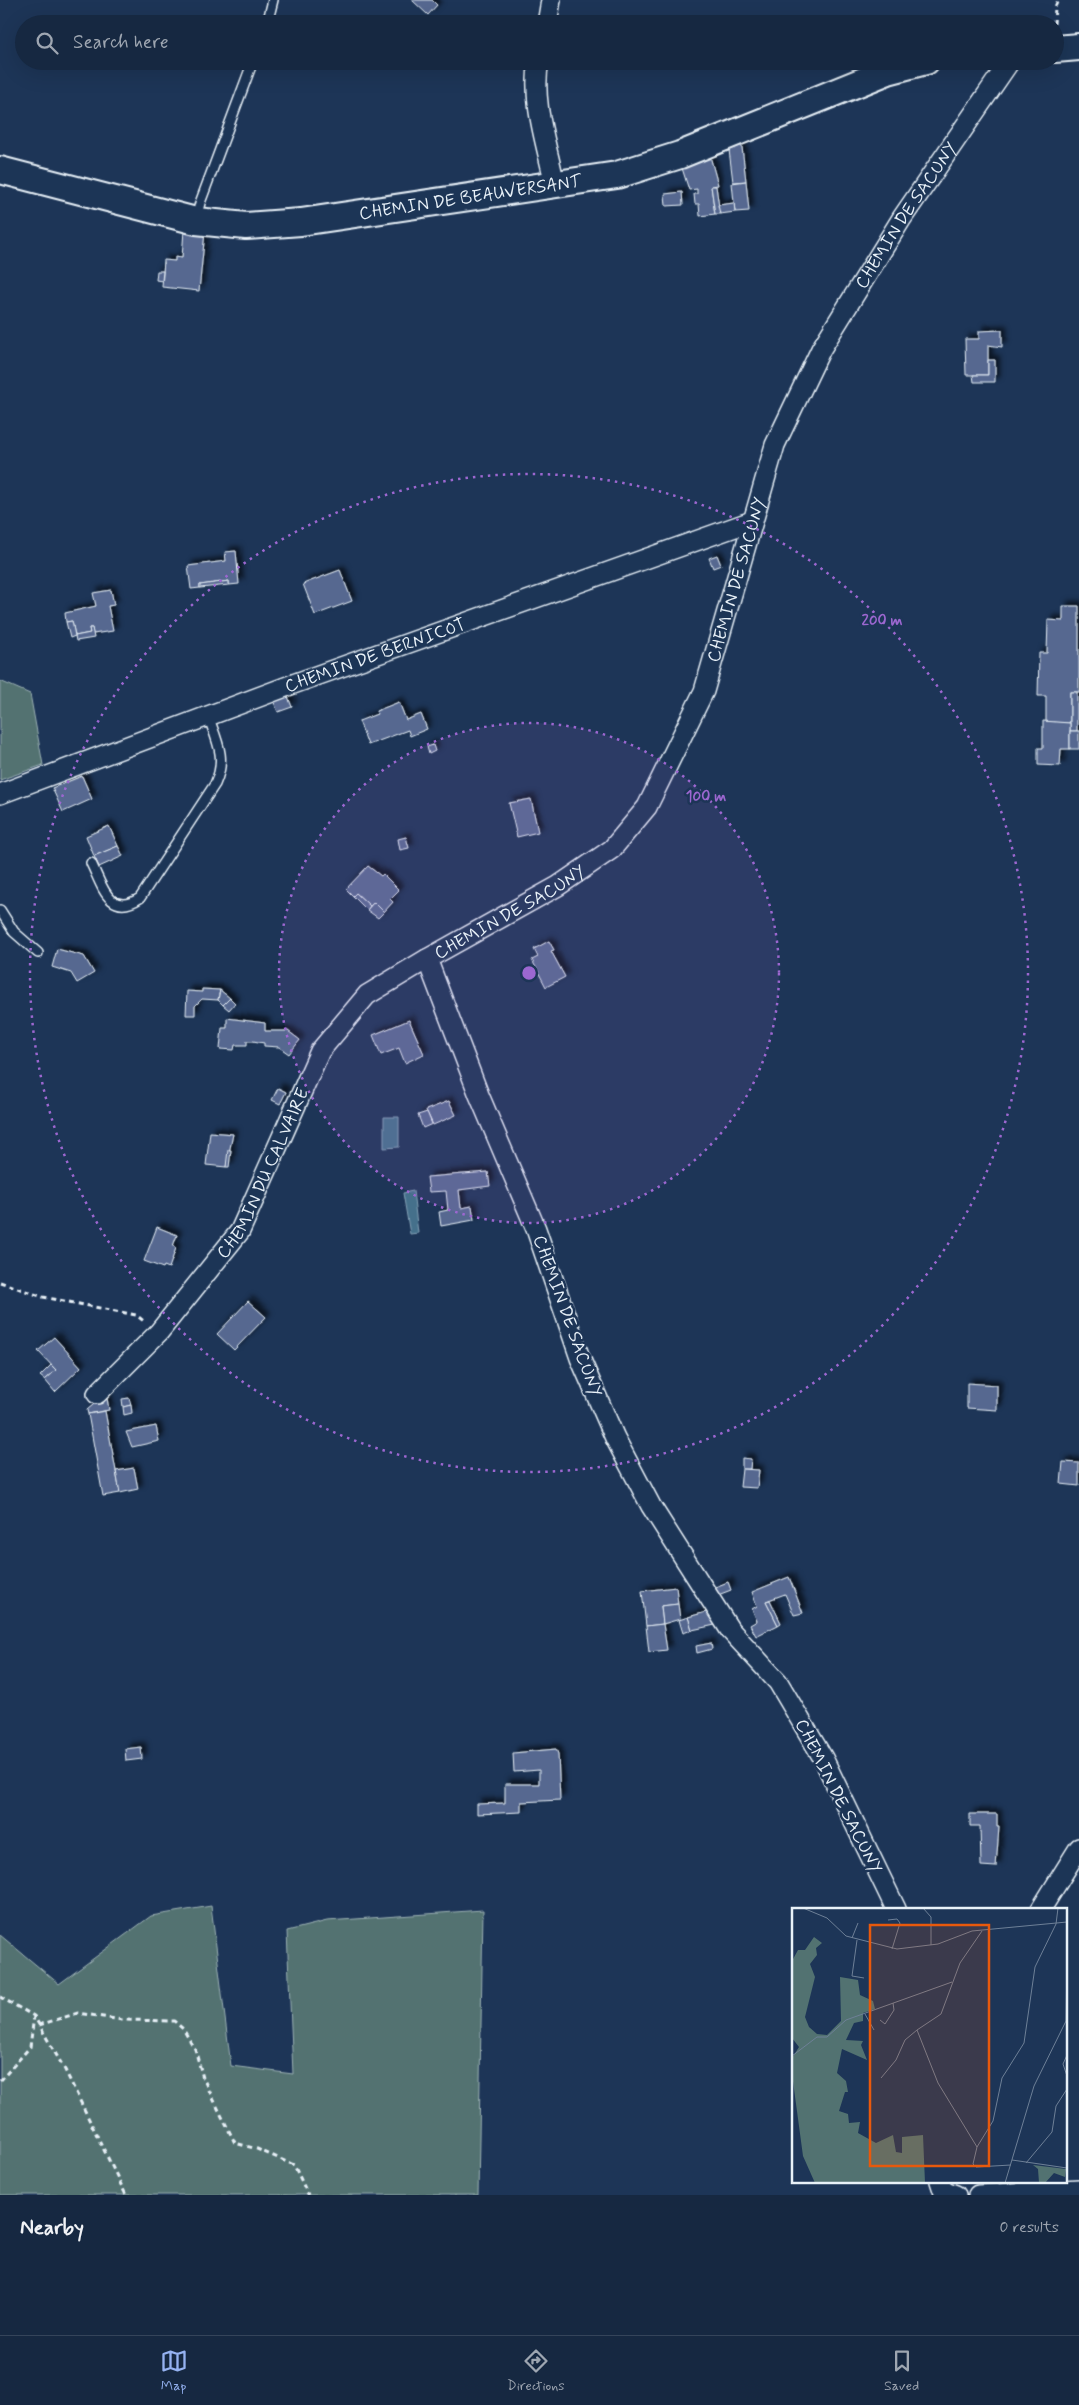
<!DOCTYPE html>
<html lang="en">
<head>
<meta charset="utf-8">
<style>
	:root { --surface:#162841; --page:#1f3048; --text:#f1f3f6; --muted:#9ea6b1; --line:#35445a; --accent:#95b2f1 }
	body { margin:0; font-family:Mynerve,sans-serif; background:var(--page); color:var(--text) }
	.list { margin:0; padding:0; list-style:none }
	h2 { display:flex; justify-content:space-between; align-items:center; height:65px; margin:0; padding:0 20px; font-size:21px }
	h2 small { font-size:16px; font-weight:400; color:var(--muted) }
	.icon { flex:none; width:28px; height:28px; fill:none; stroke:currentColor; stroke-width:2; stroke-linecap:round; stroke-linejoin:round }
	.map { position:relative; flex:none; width:1079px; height:2195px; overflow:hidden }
	.search { position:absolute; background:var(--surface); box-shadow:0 5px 20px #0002; left:15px; right:15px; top:15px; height:55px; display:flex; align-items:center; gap:12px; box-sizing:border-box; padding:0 18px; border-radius:28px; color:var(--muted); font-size:19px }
	.sheet { height:140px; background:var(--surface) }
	nav { display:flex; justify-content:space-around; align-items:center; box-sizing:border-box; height:70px; border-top:1px solid var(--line); background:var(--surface); font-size:14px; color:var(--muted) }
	nav a { display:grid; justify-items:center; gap:2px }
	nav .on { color:var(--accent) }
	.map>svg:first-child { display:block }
	.green { fill:#527271; stroke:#9db2b4 }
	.water { fill:#446f8b; stroke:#86a3b7 }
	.building { fill:#576890; stroke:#e8f1f8; filter:url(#shadow) }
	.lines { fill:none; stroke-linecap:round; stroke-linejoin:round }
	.lane-casing { stroke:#e8f1f8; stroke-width:12 }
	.street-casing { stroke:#e8f1f8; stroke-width:22 }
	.secondary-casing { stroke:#e8f1f8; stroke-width:30 }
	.path { stroke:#e8f1f8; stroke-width:3; stroke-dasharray:5 4; stroke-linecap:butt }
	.lane { stroke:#1d3557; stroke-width:9 }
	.street { stroke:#1d3557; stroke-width:19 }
	.secondary { stroke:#1d3557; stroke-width:26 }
	.ring { fill:none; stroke:#9c67d0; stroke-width:2.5; stroke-dasharray:2.5 5 }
	.labels { text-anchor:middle; stroke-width:5; stroke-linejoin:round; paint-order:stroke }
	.street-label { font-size:18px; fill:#e8f1f8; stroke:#1d3557 }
	.inset-road { fill:none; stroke:#6e8097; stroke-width:1 }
	.view { fill:#e8590c; fill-opacity:0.15; stroke:#e8590c; stroke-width:2.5 }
	.inset-edge { fill:none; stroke:#e8f1f8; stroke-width:2.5 }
	.centre { fill:#9c67d0; stroke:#1d3557; stroke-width:2.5 }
	.ring-label { font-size:15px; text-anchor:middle; font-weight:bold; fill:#9c67d0; stroke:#1d3557; stroke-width:5; stroke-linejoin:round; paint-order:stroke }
</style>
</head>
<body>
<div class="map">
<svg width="1079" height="2195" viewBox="0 0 1079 2195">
	<defs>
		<filter id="shadow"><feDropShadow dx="4.5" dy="-4.5" stdDeviation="2.5" flood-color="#0009"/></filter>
	</defs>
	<rect width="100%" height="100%" fill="#1d3557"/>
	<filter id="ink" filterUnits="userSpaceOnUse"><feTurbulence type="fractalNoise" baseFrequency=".02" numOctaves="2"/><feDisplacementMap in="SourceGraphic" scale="10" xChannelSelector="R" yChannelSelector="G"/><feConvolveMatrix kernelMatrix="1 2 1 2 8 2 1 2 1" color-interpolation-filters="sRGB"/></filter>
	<g filter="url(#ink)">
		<g class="green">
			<polygon points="0,681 30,694 43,765 0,780"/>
			<polygon points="211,1906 231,2066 293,2074 287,1931 327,1921 483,1910 478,2195 0,2195 0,1935 59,1984 151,1916"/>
		</g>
		<g class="water">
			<polygon points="384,1117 399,1117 399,1147 384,1148"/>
			<polygon points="413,1191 418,1233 410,1234 403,1193"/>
		</g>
		<g class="building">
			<polygon points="412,0 432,0 437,5 428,15"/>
			<polygon points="741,139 746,181 733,182 729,150 732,142"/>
			<polygon points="710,156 718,185 711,186 715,214 700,216 699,204 695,204 694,194 697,194 697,189 689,190 681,165"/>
			<polygon points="746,181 749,211 735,212 732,183"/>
			<polygon points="711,186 716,186 720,214 715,214"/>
			<polygon points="682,192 683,205 666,206 665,194"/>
			<polygon points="734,203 735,212 720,214 718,205"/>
			<polygon points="184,230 205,232 199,291 162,287 164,260 175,261 175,257 182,258"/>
			<polygon points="157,271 163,271 162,281 156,280"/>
			<polygon points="1002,330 1002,347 988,345 988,375 966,375 965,339 979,339 979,331"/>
			<polygon points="988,360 995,360 995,382 974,382 973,375 988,375"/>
			<polygon points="236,551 239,584 229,585 229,581 200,585 200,588 191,589 188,566 226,561 225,552"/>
			<polygon points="717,555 721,565 713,568 709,558"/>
			<polygon points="340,570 352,601 315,615 303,584"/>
			<polygon points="229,581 229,585 200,588 200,585"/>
			<polygon points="111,590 114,605 108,606 113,631 93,634 92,628 89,628 90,633 75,636 72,621 66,622 65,613 96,606 93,593"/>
			<polygon points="1063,606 1079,606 1079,692 1070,692 1070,723 1046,722 1046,696 1038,696 1039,653 1047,653 1048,620 1063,621"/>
			<polygon points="72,621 75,636 70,638 66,622"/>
			<polygon points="89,628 92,628 94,638 76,641 75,636 90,633"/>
			<rect x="1070" y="692" width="7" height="39"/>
			<polygon points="287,694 292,707 278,712 273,700"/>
			<polygon points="399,702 406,720 421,714 427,729 410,736 408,730 368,745 359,721 377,714 376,711"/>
			<polygon points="1043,721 1070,723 1070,749 1061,749 1060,766 1038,765 1038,748 1043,748"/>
			<rect x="1070" y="731" width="9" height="18"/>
			<polygon points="433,745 435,751 429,754 427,747"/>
			<polygon points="82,776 92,799 63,812 52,788"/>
			<polygon points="531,799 538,832 517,837 509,803"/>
			<polygon points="109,826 118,846 94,856 86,836"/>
			<polygon points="406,837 409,848 400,850 398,839"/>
			<polygon points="118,846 123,856 99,867 94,856"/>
			<polygon points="368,866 381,876 383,874 399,890 390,899 393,902 384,912 374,902 370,906 356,893 353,896 346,889"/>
			<polygon points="356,893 370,906 367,910 353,896"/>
			<polygon points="374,902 384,912 378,918 367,910"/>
			<polygon points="549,941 554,950 551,951 565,977 546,987 532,960 538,957 534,949"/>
			<polygon points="57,949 84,956 94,973 77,983 71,973 52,967"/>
			<polygon points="202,989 220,990 218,1000 202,999 195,1006 195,1015 186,1015 187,991 202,992"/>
			<polygon points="220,990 230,998 223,1005 218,1000"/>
			<polygon points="230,998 235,1003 229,1010 223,1005"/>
			<polygon points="227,1018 265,1023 265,1031 288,1031 300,1040 289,1054 279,1047 264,1046 264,1043 253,1041 247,1041 247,1045 235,1045 234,1050 220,1049 222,1028 227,1028"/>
			<polygon points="409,1020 424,1054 405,1063 399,1048 381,1055 373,1035"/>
			<polygon points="278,1088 286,1092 280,1104 272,1100"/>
			<polygon points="449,1101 456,1115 433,1125 426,1110"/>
			<polygon points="427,1112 432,1124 423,1128 418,1115"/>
			<polygon points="210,1132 233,1134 226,1167 206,1165"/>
			<polygon points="228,1150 231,1150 229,1167 226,1167"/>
			<polygon points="488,1172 490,1186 459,1190 461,1208 472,1206 474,1220 441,1226 439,1212 448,1210 446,1191 429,1192 427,1177"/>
			<polygon points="157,1227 177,1235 173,1246 176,1248 169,1268 164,1266 163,1268 144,1261"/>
			<polygon points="248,1301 266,1317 234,1350 217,1334"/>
			<polygon points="54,1337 81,1367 55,1392 45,1380 56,1370 38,1351"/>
			<polygon points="51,1365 56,1370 45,1380 40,1376"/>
			<polygon points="967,1383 997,1385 997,1410 967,1408"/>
			<polygon points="107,1398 109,1410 88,1414 87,1410 100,1399"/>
			<polygon points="129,1398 131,1405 123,1407 122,1399"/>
			<polygon points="131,1405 132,1413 124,1415 123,1407"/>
			<polygon points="105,1411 120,1493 103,1496 88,1414"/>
			<polygon points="156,1426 159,1441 132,1447 126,1432"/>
			<polygon points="742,1458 751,1459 750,1469 742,1469"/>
			<polygon points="1063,1462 1079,1463 1079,1486 1061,1484"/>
			<polygon points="134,1468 138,1489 120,1493 116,1471"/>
			<polygon points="742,1469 759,1470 757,1488 740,1487"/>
			<polygon points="789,1577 803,1613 794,1615 785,1594 766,1601 778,1625 756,1636 750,1625 757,1621 752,1609 757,1606 752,1592"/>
			<polygon points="728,1582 731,1590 718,1595 715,1587"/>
			<polygon points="676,1587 678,1604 661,1606 663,1624 646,1626 642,1591"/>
			<polygon points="770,1600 781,1623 778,1625 766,1601"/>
			<polygon points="678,1604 680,1619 663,1624 661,1606"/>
			<polygon points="710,1611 715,1625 692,1630 688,1617"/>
			<polygon points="688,1617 692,1630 683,1633 679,1620"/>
			<polygon points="663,1624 667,1650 649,1652 646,1626"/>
			<polygon points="711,1643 712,1649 697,1653 696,1646"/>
			<polygon points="141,1747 142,1759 126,1761 125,1749"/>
			<polygon points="556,1749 558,1754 560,1800 521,1802 521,1812 477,1814 477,1804 505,1803 505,1784 539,1784 539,1770 514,1772 513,1753"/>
			<polygon points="970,1814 997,1814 997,1827 999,1827 996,1867 981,1866 980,1826 970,1826"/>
		</g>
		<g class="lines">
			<g class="lane-casing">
				<g id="lane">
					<polyline points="267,24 273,0"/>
					<polyline points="196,219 200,203 253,61"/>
					<path d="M91 863C102 885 109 918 140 898L215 784C227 758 217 741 208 716"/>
					<polyline points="0,910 14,932 38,953"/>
				</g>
			</g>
			<g class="street-casing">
				<g id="street">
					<polyline points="547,24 551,0"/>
					<path d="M539 61C531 102 547 145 555 185"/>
					<path id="s1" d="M0 794 296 683 752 521"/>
					<path id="s2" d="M97 1394 159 1332 240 1231 320 1051 367 995 427 959"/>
					<path id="s3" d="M896 1909 823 1758 778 1682 730 1630 651 1506 615 1438 580 1358 536 1229 479 1095 427 959 558 886 612 849 647 807 704 691 775 445 821 349 902 218 1010 61"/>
					<polyline points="1041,1909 1079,1848"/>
					<polyline points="940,2181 943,2190 956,2195"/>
					<polyline points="978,2195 1079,2189"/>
				</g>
			</g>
			<g class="secondary-casing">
				<g id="secondary">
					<polyline points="1055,49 1079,47"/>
					<path id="s4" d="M0 170 196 221 246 226 301 222 617 175 680 155 888 71 926 61"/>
				</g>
			</g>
			<g class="path">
				<polyline points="1054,24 1055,7 1058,0"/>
				<polyline points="0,1282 43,1297 136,1315 145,1322"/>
				<polyline points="0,1997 34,2016 65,2070 126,2195"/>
				<polyline points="39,2025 78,2013 122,2020 174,2021 183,2029 195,2049 203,2078 235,2143 257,2149 294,2165 308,2195"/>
				<polyline points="0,2081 30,2047 34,2016"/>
			</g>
			<use href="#lane" class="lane"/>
			<use href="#street" class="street"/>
			<use href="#secondary" class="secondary"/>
		</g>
	</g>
	<circle cx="529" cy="973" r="250" fill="#9c67d0" fill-opacity=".12"/>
	<g class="ring">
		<circle cx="529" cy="973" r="250"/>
		<circle cx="529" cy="973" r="499"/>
	</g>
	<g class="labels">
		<g class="street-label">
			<text dy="6" stroke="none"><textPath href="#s4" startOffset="479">CHEMIN DE BEAUVERSANT</textPath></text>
			<text dy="6" stroke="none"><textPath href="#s3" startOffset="1986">CHEMIN DE SACUNY</textPath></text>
			<text dy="6" stroke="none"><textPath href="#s3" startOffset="1581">CHEMIN DE SACUNY</textPath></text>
			<text dy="6" stroke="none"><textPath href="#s1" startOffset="400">CHEMIN DE BERNICOT</textPath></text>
			<text dy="6" stroke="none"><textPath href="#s3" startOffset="1161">CHEMIN DE SACUNY</textPath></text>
			<text dy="6" stroke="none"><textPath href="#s2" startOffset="279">CHEMIN DU CALVAIRE</textPath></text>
			<text transform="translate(568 1316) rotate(70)" y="6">CHEMIN DE SACUNY</text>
			<text transform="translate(839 1796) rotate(63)" y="6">CHEMIN DE SACUNY</text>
		</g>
	</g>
	<g transform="translate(792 1908)">
		<rect width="275" height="275" fill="#1d3557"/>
		<path d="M22 29 30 35 24 40 25 47 18 56 23 69 13 109 17 119 25 126 35 127 49 113 48 69 66 72 68 87 81 93 83 101 71 105V113L62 115 54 132 71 133 69 137 75 152 50 141 45 165 54 173 56 184H53L47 203 56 206 57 215 68 214 66 225 84 235 101 227 104 244 110 245V229L131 227 133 275H23L11 248 0 166V150L7 139 0 130V53L6 42H13ZM241 257 274 261 273 269 262 265 253 275H247L246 261Z" fill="#527271"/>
		<path class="inset-road" d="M11 0 35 10 54 28 105 41 146 36 180 23 275 14M131 0 139 9V37M96 12 105 11 108 15 100 41M60 30 66 15M65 32 60 68 72 70M73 106 82 122M88 112 93 116 102 102 101 95M275 147 271 156 275 168M0 148 25 129H35L54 112 160 74M89 170 104 152 113 132 125 122M185 239 146 175 125 122 149 106 168 55 190 23M220 252 275 260M234 255 260 224 264 198 275 181M219 257 184 259 181 256 185 239 201 213 210 170 232 135 243 59 264 16 266 0M213 275 242 178 274 113 275 51"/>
		<path class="view" d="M78 17H197V258H78Z"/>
		<rect width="275" height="275" class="inset-edge"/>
	</g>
	<circle cx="529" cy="973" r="8" class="centre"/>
	<g class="ring-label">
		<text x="882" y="625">200 m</text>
		<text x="706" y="801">100 m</text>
	</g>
</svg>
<div class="search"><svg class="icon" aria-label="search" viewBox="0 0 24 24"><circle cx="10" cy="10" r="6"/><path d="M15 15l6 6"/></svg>Search here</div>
</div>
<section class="sheet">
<h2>Nearby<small>0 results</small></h2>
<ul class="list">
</ul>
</section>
<nav>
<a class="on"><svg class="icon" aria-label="map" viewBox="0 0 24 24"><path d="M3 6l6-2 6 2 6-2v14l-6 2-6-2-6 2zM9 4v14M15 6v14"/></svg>Map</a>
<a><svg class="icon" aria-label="directions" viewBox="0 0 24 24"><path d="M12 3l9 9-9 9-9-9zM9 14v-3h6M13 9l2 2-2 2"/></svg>Directions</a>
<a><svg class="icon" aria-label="saved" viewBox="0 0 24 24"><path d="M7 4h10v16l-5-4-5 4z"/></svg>Saved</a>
</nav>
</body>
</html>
